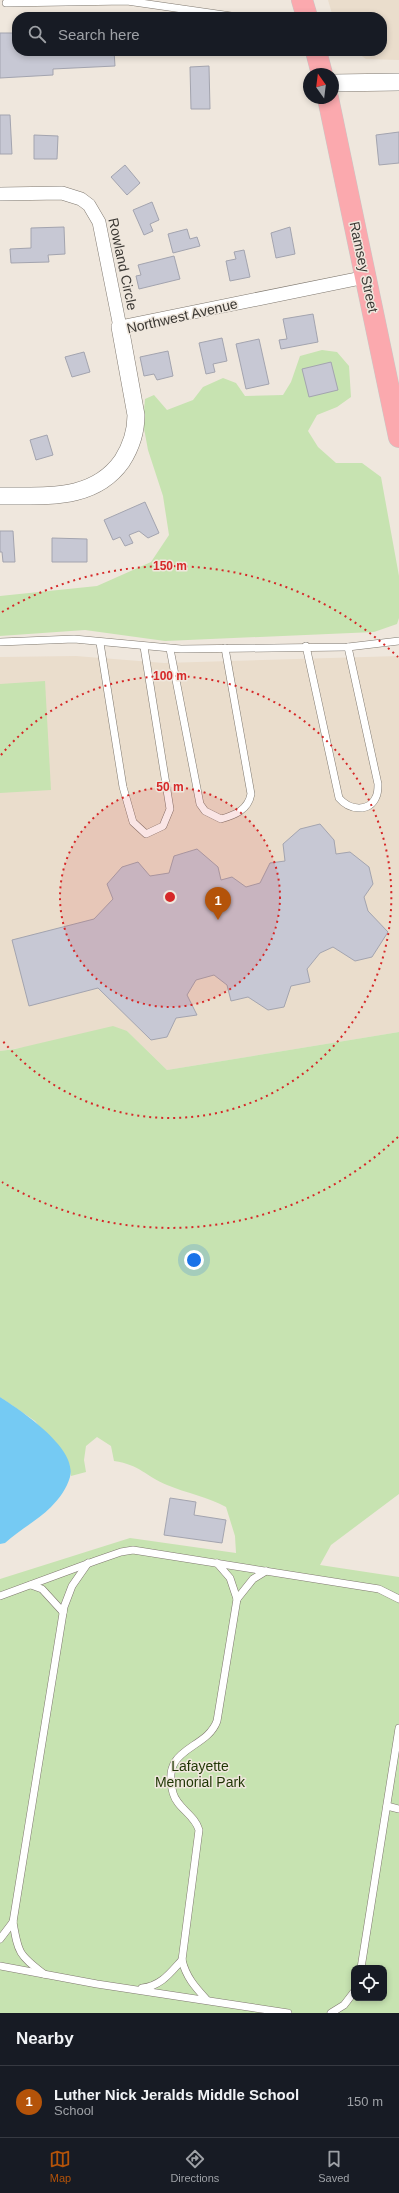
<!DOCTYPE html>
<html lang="en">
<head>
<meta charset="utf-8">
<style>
	:root { --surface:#171b24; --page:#20242c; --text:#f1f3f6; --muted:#9ea1a6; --line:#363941; --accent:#b45309 }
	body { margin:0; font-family:Arial,sans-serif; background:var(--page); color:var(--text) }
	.controls { position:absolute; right:12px; bottom:12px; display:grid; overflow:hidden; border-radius:8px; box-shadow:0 2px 6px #0003 }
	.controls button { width:36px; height:36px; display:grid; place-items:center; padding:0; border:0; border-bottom:1px solid var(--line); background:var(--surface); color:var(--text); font:20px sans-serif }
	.compass { position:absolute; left:303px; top:68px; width:36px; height:36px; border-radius:50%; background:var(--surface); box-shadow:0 2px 6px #0003; rotate:346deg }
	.you { position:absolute; left:194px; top:1260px; width:14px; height:14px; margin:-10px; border:3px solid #fff; border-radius:50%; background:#1a73e8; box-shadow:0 0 0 6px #1a73e833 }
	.badge { display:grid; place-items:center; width:26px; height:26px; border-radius:50%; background:var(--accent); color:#fff; font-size:13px; font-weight:700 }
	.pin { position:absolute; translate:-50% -33px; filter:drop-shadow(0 1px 2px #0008) }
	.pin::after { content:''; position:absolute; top:21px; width:14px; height:12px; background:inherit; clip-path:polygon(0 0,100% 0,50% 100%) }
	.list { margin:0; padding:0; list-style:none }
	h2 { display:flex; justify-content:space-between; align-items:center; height:52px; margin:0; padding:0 16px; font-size:17px }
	h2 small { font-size:13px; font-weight:400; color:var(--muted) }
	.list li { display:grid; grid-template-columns:26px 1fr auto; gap:12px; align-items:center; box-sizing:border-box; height:72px; padding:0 16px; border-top:1px solid var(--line) }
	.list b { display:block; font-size:15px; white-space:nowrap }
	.list p { margin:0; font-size:13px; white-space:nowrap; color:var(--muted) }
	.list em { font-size:13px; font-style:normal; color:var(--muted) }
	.icon { flex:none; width:22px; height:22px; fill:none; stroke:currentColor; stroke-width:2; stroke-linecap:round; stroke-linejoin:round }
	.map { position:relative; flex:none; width:399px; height:2013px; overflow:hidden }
	.search { position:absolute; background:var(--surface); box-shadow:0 2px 6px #0003; left:12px; right:12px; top:12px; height:44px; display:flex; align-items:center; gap:10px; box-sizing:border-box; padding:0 14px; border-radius:16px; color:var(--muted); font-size:15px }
	.sheet { height:124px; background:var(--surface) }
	nav { display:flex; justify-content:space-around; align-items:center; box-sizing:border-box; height:56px; border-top:1px solid var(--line); background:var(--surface); font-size:11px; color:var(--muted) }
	nav a { display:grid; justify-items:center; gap:2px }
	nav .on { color:var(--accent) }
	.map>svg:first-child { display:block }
	.built { fill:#eaddcc }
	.green { fill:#c7e3b1; fill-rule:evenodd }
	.water { fill:#75caf3 }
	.building { fill:#c7c8d4; stroke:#a3a4af }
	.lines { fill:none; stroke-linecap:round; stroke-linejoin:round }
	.service-casing { stroke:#7f786f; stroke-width:8 }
	.minor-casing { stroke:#7f786f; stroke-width:14 }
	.tertiary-casing { stroke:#7f786f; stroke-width:18 }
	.primary-casing { stroke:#c8c7c6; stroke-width:22 }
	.service { stroke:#fff; stroke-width:7 }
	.minor { stroke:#fff; stroke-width:13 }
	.tertiary { stroke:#fff; stroke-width:17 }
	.primary { stroke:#fba9ae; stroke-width:21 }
	.ring { fill:none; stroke:#d62828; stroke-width:2; stroke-dasharray:2 4 }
	.labels { text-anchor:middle; stroke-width:3; stroke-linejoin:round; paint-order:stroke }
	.street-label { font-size:14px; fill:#3b3834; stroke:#efe7dd }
	.park-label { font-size:14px; fill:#1f3604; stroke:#efe7dd }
	.centre { fill:#d62828; stroke:#efe7dd; stroke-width:2 }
	.ring-label { font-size:12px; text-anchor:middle; font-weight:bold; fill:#d62828; stroke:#efe7dd; stroke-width:3; stroke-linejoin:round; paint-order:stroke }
</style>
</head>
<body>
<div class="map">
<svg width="399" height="2013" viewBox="0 0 399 2013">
	<rect width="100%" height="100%" fill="#efe7dd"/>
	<g class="built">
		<polygon points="328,0 399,0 399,60 366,59 355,51 382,51 382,17 333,17"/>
		<polygon points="76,656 164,663 399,656 399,1032 167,1070 127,1031 0,1051 0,657"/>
	</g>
	<g class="green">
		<polygon points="322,350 337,352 349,366 351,397 337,407 317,415 308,431 318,447 336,463 362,463 381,477 399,576 399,618 397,624 374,632 165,641 85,630 0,636 0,596 97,586 151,562 169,535 163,496 148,450 143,423 145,399 154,395 167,410 193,400 203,387 223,378 236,383 245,396 283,395 291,382 300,356"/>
		<polygon points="45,681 51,790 0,793 0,684"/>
		<path d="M113 1026 127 1031 167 1070 399 1032V1494L331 1545 320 1565 399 1577V2013H0V1579L130 1538 236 1553 235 1536 226 1507C208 1497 186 1493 167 1485 145 1476 141 1465 114 1461L111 1446 97 1437 86 1446 84 1460 86 1472 71 1476 69 1463 35 1421 0 1397V1051L15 1049ZM354 1968H384V1998H354Z"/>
	</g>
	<path class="water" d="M0 1397C20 1410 78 1448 70 1477 67 1488 59 1499 51 1507 37 1521 19 1530 5 1543L0 1544Z"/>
	<g class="building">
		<polygon points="0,33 17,33 17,51 114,51 115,66 53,69 53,75 0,78"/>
		<polygon points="209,66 210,109 191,109 190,67"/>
		<polygon points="0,115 10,115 12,154 0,154"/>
		<polygon points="399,132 399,163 379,165 376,135"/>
		<polygon points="34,135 58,136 57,159 34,159"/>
		<polygon points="125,165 140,183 127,195 111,177"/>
		<polygon points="152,202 159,220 150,224 153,231 144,235 133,210"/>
		<polygon points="64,227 65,254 48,255 49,262 11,263 10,249 31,248 31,228"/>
		<polygon points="290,227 295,254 276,258 271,233"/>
		<polygon points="187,229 190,239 197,237 200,246 173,253 168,234"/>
		<polygon points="244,250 250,277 230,281 226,261 236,259 234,252"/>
		<polygon points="174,256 180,279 139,289 136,276 141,275 138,265"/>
		<polygon points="313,314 318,342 281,349 279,340 287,339 283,319"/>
		<polygon points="222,338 227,361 213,364 215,372 206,374 199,343"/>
		<polygon points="259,339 269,384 246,389 236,344"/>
		<polygon points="168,351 173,376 157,380 154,374 144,376 140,357"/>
		<polygon points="84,352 90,372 72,377 65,357"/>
		<polygon points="331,362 338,390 309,397 302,369"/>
		<polygon points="47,435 53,455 36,460 30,440"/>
		<polygon points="145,502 159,533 148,538 139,531 129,535 133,543 125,546 120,537 113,540 104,520"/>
		<polygon points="0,531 13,531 15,562 3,562 2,552 0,552"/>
		<polygon points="52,538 87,539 87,562 52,562"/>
		<polygon points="320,824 334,840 336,854 350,852 369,867 373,884 364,897 368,911 388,932 372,957 355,961 333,947 320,953 307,969 310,982 291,986 284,1007 268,1010 248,997 231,1001 227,985 214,975 196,980 187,995 197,1015 176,1018 167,1037 151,1040 98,988 29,1006 12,940 94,919 113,899 107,884 122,867 138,862 150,876 169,873 174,856 197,849 218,867 221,880 232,877 246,887 260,883 270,863 285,861 283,844 300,829"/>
		<polygon points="170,1498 196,1502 194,1515 226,1520 222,1543 164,1535"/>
	</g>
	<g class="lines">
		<g class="service-casing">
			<g id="service">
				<polyline points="6,3 127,1 238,17"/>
				<polyline points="0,642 74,639 181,649 348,647 399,641"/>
				<polyline points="100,643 123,787 133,822 146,834 163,826 170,809 144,647"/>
				<path d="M306 646 339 798C349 810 369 813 376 797 378 793 378 788 378 784L348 647"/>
				<path d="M170 649 200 804 205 811 221 819C235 815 248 810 251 794L225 648"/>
				<polyline points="217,1563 230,1578 237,1599"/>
				<polyline points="31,1585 42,1589 63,1612"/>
				<polyline points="0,1596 95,1561 121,1552 133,1550 379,1589 399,1599"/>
				<polyline points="387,1806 399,1809"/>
				<polyline points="0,1939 13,1922"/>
				<polyline points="0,1966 97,1984 288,2013"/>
				<polyline points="361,1968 399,1728"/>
				<path d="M44 1974C19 1955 18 1953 13 1922L64 1607 72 1586 88 1563"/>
				<path d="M142 1988C161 1986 170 1973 182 1960"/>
				<path d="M207 2000C195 1987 186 1977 182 1960L199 1830C195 1815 177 1808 173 1793 160 1746 206 1751 217 1721L237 1599 253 1579 266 1571"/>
				<polyline points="331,2013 344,2005 354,1992"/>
			</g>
		</g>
		<g class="minor-casing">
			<polyline id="minor" points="0,194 62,193 81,199 89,205 99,222 120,327 366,277"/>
		</g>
		<g class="tertiary-casing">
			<g id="tertiary">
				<polyline points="333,83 399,82"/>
				<path d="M0 496C44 495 93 502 122 461 131 447 136 432 136 415L120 327"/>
			</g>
		</g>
		<g class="primary-casing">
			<g id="primary">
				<polyline points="302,0 307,17"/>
				<polyline points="316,51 322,74"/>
				<polyline points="328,98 399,437"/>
			</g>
		</g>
		<use href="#service" class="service"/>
		<use href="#minor" class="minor"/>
		<use href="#tertiary" class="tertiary"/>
		<use href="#primary" class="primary"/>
	</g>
	<circle cx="170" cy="897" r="110" fill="#d62828" fill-opacity=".12"/>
	<g class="ring">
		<circle cx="170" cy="897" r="110"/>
		<path d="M1 755A221 221 0 1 1 1 1039"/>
		<path d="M398 1137A331 331 0 0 1 2 1182M2 612A331 331 0 0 1 398 657"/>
	</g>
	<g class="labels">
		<g class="street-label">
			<text transform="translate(123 264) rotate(78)" y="5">Rowland Circle</text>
			<text transform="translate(364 267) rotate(78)" y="5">Ramsey Street</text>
			<text transform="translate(182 316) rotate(-13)" y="5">Northwest Avenue</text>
		</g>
		<g class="park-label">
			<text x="200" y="1771">Lafayette<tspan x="200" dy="16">Memorial Park</tspan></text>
		</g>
	</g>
	<circle cx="170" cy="897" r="6" class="centre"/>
	<g class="ring-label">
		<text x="170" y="570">150 m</text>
		<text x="170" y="680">100 m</text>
		<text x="170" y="791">50 m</text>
	</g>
</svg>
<div class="controls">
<button><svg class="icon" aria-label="locate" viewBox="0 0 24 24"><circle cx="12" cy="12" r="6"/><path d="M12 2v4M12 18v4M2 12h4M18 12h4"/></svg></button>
</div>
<svg class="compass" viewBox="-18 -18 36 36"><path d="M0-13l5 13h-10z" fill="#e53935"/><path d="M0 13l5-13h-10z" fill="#9ea1a6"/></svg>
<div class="you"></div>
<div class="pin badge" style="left:218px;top:920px">1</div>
<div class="search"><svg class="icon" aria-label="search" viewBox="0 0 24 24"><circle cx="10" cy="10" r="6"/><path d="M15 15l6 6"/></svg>Search here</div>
</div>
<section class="sheet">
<h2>Nearby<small></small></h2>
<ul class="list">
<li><span class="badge">1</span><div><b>Luther Nick Jeralds Middle School</b><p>School</p></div><em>150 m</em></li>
</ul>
</section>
<nav>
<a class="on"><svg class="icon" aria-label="map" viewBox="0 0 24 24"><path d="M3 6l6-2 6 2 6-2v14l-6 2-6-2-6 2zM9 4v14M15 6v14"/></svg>Map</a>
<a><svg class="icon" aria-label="directions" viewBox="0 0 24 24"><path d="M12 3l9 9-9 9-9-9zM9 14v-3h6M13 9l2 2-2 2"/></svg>Directions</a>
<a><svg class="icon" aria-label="saved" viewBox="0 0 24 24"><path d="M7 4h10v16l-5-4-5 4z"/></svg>Saved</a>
</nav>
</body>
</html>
